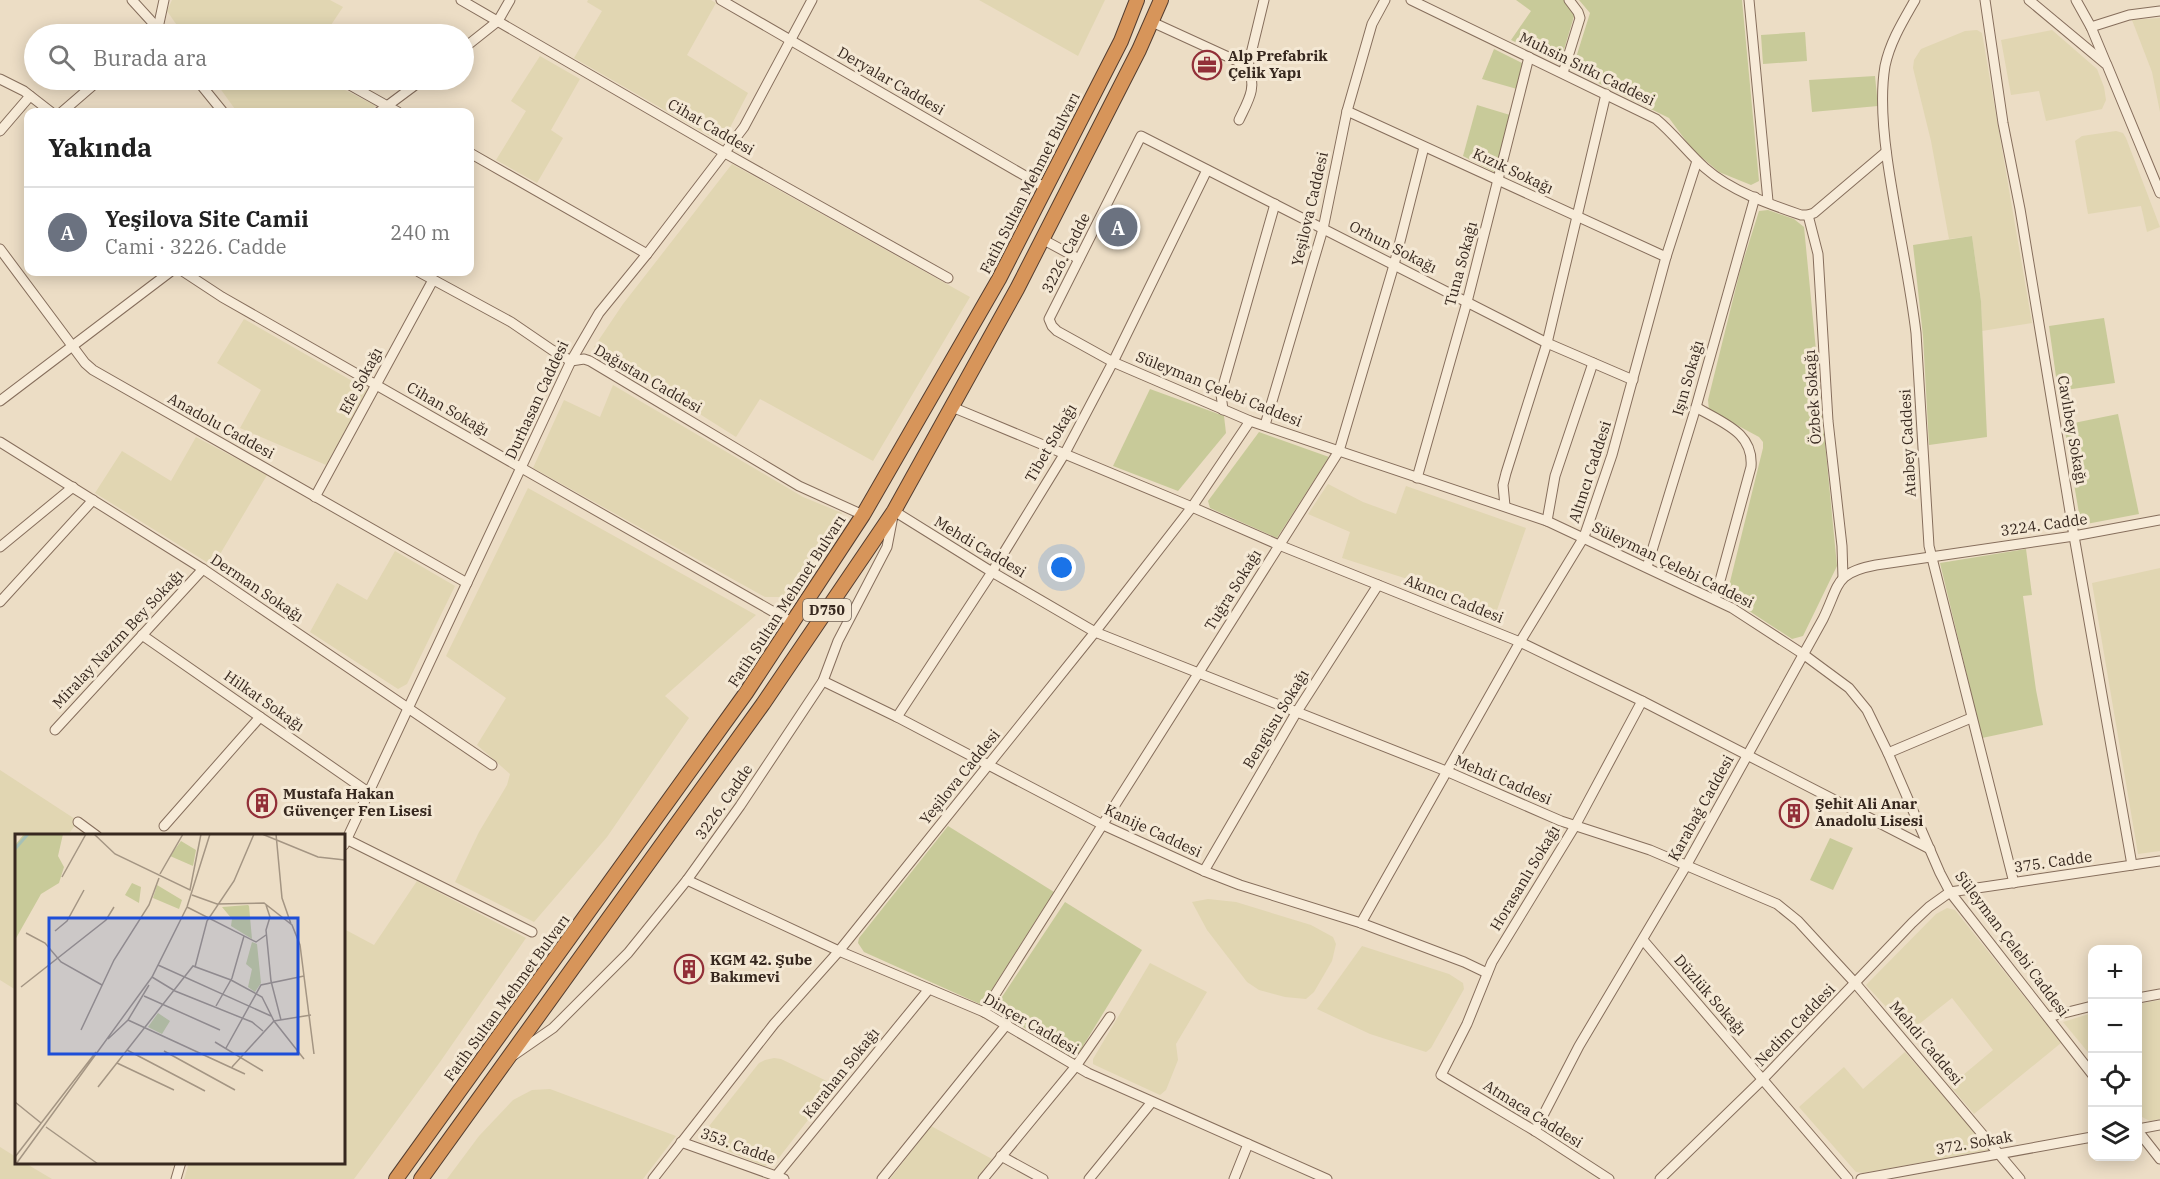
<!DOCTYPE html>
<html lang="tr">
<head>
<meta charset="utf-8">
<style>
	:root { --surface:#fff; --page:#f2f2f2; --text:#222; --muted:#767676; --line:#e0e0e0; --accent:#111827 }
	body { margin:0; font-family:"IBM Plex Serif",serif; background:var(--page); color:var(--text) }
	.controls { position:absolute; right:18px; bottom:18px; display:grid; overflow:hidden; border-radius:12px; box-shadow:0 3px 15px #0003 }
	.controls button { width:54px; height:54px; display:grid; place-items:center; padding:0; border:0; border-bottom:2px solid var(--line); background:var(--surface); color:var(--text); font:30px sans-serif }
	.you { position:absolute; left:1062px; top:568px; width:21px; height:21px; margin:-15px; border:4px solid #fff; border-radius:50%; background:#1a73e8; box-shadow:0 0 0 9px #1a73e833 }
	.badge { display:grid; place-items:center; width:39px; height:39px; border-radius:50%; background:var(--accent); color:#fff; font-size:20px; font-weight:700 }
	.pin { position:absolute; translate:-50% -50%; border:3px solid #fff; box-shadow:0 2px 6px #0006 }
	.list { margin:0; padding:0; list-style:none }
	h2 { display:flex; justify-content:space-between; align-items:center; height:78px; margin:0; padding:0 24px; font-size:26px }
	h2 small { font-size:20px; font-weight:400; color:var(--muted) }
	.list li { display:grid; grid-template-columns:39px 1fr auto; gap:18px; align-items:center; box-sizing:border-box; height:90px; padding:0 24px; border-top:2px solid var(--line) }
	.list b { display:block; font-size:22px; white-space:nowrap }
	.list p { margin:0; font-size:20px; white-space:nowrap; color:var(--muted) }
	.list em { font-size:20px; font-style:normal; color:var(--muted) }
	.icon { flex:none; width:33px; height:33px; fill:none; stroke:currentColor; stroke-width:2; stroke-linecap:round; stroke-linejoin:round }
	.map { position:relative; flex:none; width:2160px; height:1179px; overflow:hidden }
	.search { position:absolute; background:var(--surface); box-shadow:0 3px 15px #0003; left:24px; top:24px; width:450px; height:66px; display:flex; align-items:center; gap:15px; box-sizing:border-box; padding:0 21px; border-radius:33px; color:var(--muted); font-size:22px }
	.panel { position:absolute; background:var(--surface); box-shadow:0 3px 15px #0003; left:24px; top:108px; width:450px; height:168px; border-radius:12px }
	.map>svg:first-child { display:block }
	.farmland { fill:#e1d6b2 }
	.green { fill:#c8ca99 }
	.lines { fill:none; stroke-linecap:round; stroke-linejoin:round }
	.minor-casing { stroke:#866e5c; stroke-width:11 }
	.highway-casing { stroke:#543d30; stroke-width:16 }
	.minor { stroke:#f7ebd8; stroke-width:9 }
	.highway { stroke:#d7955a; stroke-width:14 }
	.labels { text-anchor:middle; stroke-width:6; stroke-linejoin:round; paint-order:stroke }
	.shield { fill:#f4e8d4; stroke:#706255; stroke-width:1.5 }
	.shield-label { font-size:14px; font-weight:bold; fill:#37281f }
	.poi-label { font-size:15px; font-weight:bold; fill:#37281f; stroke:#f4e8d4; text-anchor:start }
	.street-label { font-size:15px; fill:#37281f; stroke:#f4e8d4 }
	.inset-river { fill:none; stroke:#a6c0b6; stroke-width:3 }
	.inset-road { fill:none; stroke:#a49583; stroke-width:1.5 }
	.view { fill:#1d4ed8; fill-opacity:0.15; stroke:#1d4ed8; stroke-width:3 }
	.inset-edge { fill:none; stroke:#37281f; stroke-width:3 }
</style>
</head>
<body>
<div class="map">
<svg width="2160" height="1179" viewBox="0 0 2160 1179">
	<rect width="100%" height="100%" fill="#ecddc5"/>
	<g class="farmland">
		<polygon points="172,0 330,0 343,7 325,34 183,34 167,11"/>
		<polygon points="588,0 711,0 716,3 687,55 748,93 722,143 574,58 602,11 587,2"/>
		<polygon points="979,0 1105,0 1078,56"/>
		<polygon points="2160,18 2160,112 2152,72 2132,20"/>
		<polygon points="1977,30 1982,33 2032,323 1982,331 1981,301 1972,236 1949,239 1931,141 1913,68 1914,60 1921,49 1965,31"/>
		<polygon points="2052,30 2097,69 2104,87 2106,100 2102,109 2046,121 2039,91 2011,95 2001,40"/>
		<polygon points="540,56 580,79 551,130 563,138 537,183 496,160 526,111 511,101"/>
		<polygon points="214,80 326,80 376,106 367,112 237,112"/>
		<polygon points="2116,131 2123,133 2126,138 2160,227 2147,232 2141,206 2088,214 2075,141 2082,136"/>
		<polygon points="732,164 970,297 873,461 760,399 736,437 594,347 623,304"/>
		<polygon points="244,319 368,390 326,465 240,428 261,390 217,363"/>
		<polygon points="613,385 803,497 842,513 805,572 786,597 765,597 533,468 564,400 600,417"/>
		<polygon points="196,437 267,475 213,566 95,493 122,451 171,481"/>
		<polygon points="1328,484 1363,502 1396,514 1406,486 1526,528 1492,624 1470,602 1451,593 1342,558 1350,532 1308,514"/>
		<polygon points="528,488 756,615 665,696 689,718 607,837 534,922 455,882 479,832 507,785 510,774 477,745 506,698 446,656"/>
		<polygon points="395,551 455,586 407,684 398,689 310,632 337,583 367,600"/>
		<polygon points="2160,568 2160,851 2138,854 2092,583"/>
		<polygon points="0,770 78,821 68,835 16,836 16,990 0,980"/>
		<polygon points="417,881 526,938 440,1062 354,1179 184,1179 189,1163 344,1162 344,929 374,945"/>
		<polygon points="1208,899 1236,902 1311,925 1333,937 1336,944 1332,961 1314,992 1306,999 1285,997 1259,990 1247,982 1207,930 1192,902"/>
		<polygon points="1947,908 1955,910 2061,1043 1974,1114 1950,1086 1993,1050 1952,998 1909,1032 1866,985 1936,914"/>
		<polygon points="1362,946 1449,974 1463,983 1464,989 1431,1048 1426,1052 1370,1034 1317,1009"/>
		<polygon points="1150,963 1207,992 1176,1044 1178,1060 1166,1090 1160,1095 1097,1066 1093,1064 1093,1059"/>
		<polygon points="2160,1000 2160,1119 2150,1121 2142,1117 2138,1112 2138,1004"/>
		<polygon points="2092,1013 2092,1057 2063,1022"/>
		<polygon points="1905,1052 1990,1150 1863,1173 1856,1172 1799,1107 1844,1067 1863,1089"/>
		<polygon points="774,1058 781,1059 835,1085 778,1159 769,1165 764,1166 706,1142 702,1135 759,1063 765,1060"/>
		<polygon points="550,1089 676,1136 643,1179 447,1179 479,1136 513,1100 532,1090"/>
		<polygon points="931,1126 992,1159 976,1179 890,1179"/>
		<polygon points="0,1147 16,1157 16,1162 25,1163 52,1179 0,1179"/>
	</g>
	<g class="green">
		<polygon points="1516,0 1564,0 1575,13 1560,63 1511,40 1531,11"/>
		<polygon points="1579,0 1742,0 1759,181 1751,185 1719,172 1692,149 1669,118 1576,72 1574,64 1590,13"/>
		<polygon points="1805,32 1807,61 1763,64 1761,35"/>
		<polygon points="1494,49 1522,63 1523,68 1517,89 1482,79"/>
		<polygon points="1875,76 1878,106 1812,112 1809,80"/>
		<polygon points="1477,105 1510,115 1496,173 1463,156"/>
		<polygon points="1768,210 1794,219 1804,227 1837,566 1803,636 1792,639 1734,601 1728,590 1763,448 1763,442 1759,437 1709,410 1708,400 1740,271 1759,211"/>
		<polygon points="1972,236 1981,301 1987,437 1929,445 1923,336 1913,245"/>
		<polygon points="2104,318 2115,383 2058,391 2049,326"/>
		<polygon points="1150,389 1224,416 1226,433 1178,491 1113,466"/>
		<polygon points="2118,414 2139,514 2081,525 2064,425"/>
		<polygon points="1259,432 1329,457 1277,538 1210,508 1208,501"/>
		<polygon points="2026,549 2032,595 2023,596 2036,690 2043,725 1982,738 1940,563"/>
		<polygon points="948,826 1054,892 982,1005 864,952 858,943 859,938"/>
		<polygon points="1830,838 1853,848 1833,890 1810,880"/>
		<polygon points="1065,902 1142,950 1075,1059 994,1009"/>
	</g>
	<g class="lines">
		<g class="minor-casing">
			<g id="minor">
				<polyline points="132,0 163,34"/>
				<polyline points="461,0 725,153 948,278"/>
				<polyline points="721,0 1046,188"/>
				<path d="M1411 0 1656 119C1674 134 1688 153 1705 168 1731 191 1769 204 1801 215H1808L1814 213 1886 152"/>
				<polyline points="1749,0 1768,201"/>
				<path d="M1915 0C1903 21 1890 42 1885 66 1880 96 1883 128 1887 157 1895 216 1909 274 1916 333L1929 546 2014 883"/>
				<polyline points="1985,0 2003,123 2020,209 2074,536 2132,865"/>
				<polyline points="2029,0 2107,65 2160,193"/>
				<polyline points="2076,0 2091,27 2106,63"/>
				<polyline points="1152,22 1248,66"/>
				<polyline points="2091,27 2129,15 2160,11"/>
				<polyline points="150,34 158,28 164,0"/>
				<polyline points="464,48 498,21 510,0"/>
				<polyline points="1248,66 1264,0"/>
				<polyline points="1563,73 1580,18 1578,12 1569,0"/>
				<polyline points="0,79 24,91 51,112"/>
				<polyline points="197,80 223,112"/>
				<polyline points="341,80 398,112"/>
				<polyline points="1347,111 1666,257"/>
				<polyline points="62,112 99,80"/>
				<polyline points="379,112 422,80"/>
				<path d="M1239 120C1249 99 1257 88 1248 66"/>
				<polyline points="0,131 30,96"/>
				<polyline points="470,153 647,254"/>
				<polyline points="1808,215 1818,254 1828,421 1842,546 1843,578"/>
				<polyline points="1042,239 1079,259"/>
				<polyline points="0,249 85,363 93,370 467,583"/>
				<polyline points="184,272 222,297 793,623"/>
				<polyline points="419,272 511,322 552,350 571,361 584,359 590,361 799,486 863,515"/>
				<polyline points="1633,380 1547,343 1141,136 1049,319 1052,326 1057,331 1113,362 1250,421 1547,521 1732,608 1803,654 1849,688 1867,710 1888,753 1940,873 1950,892 2092,1074"/>
				<polyline points="0,401 170,272"/>
				<polyline points="952,407 1192,507 1279,545 1520,642 1642,701 1930,849"/>
				<path d="M1696 407C1722 423 1754 432 1751 467L1715 599"/>
				<polyline points="1223,410 1221,394 1223,386 1275,204"/>
				<polyline points="1265,425 1323,229 1347,111 1372,24 1385,0"/>
				<polyline points="0,442 203,569 492,765"/>
				<polyline points="1417,478 1467,302 1529,57"/>
				<polyline points="315,497 433,280"/>
				<polyline points="1505,506 1503,485 1506,473 1547,343 1606,94"/>
				<polyline points="1547,521 1555,476 1593,363"/>
				<polyline points="0,547 73,487"/>
				<polyline points="1647,567 1696,407 1755,197"/>
				<polyline points="0,602 93,500"/>
				<polyline points="142,635 368,792"/>
				<polyline points="823,681 897,717 1103,825 1204,871 1240,885 1361,923 1464,962 1487,973"/>
				<polyline points="897,717 992,572 1065,453 1113,362 1207,170"/>
				<polyline points="55,730 203,569"/>
				<polyline points="1888,753 1971,718"/>
				<polyline points="78,822 97,836"/>
				<polyline points="164,826 260,717"/>
				<polyline points="346,839 532,932"/>
				<polyline points="344,845 571,361 599,313 647,254 744,127 812,0"/>
				<polyline points="1204,871 1296,713 1378,585"/>
				<polyline points="687,880 839,951 984,1012 1088,1073 1327,1179"/>
				<polyline points="1361,923 1520,642 1584,537 1612,455 1666,257 1697,161"/>
				<polyline points="1643,940 1848,1179"/>
				<polyline points="2138,998 2160,994"/>
				<polyline points="984,1012 1339,451 1394,265 1424,147"/>
				<polyline points="2048,1017 2092,1006"/>
				<polyline points="514,1055 553,1028 628,953 687,880 740,806 823,681 838,641 887,547 894,511 992,572 1095,632 1446,771 1561,821 1650,850 1777,904 1798,921 1856,984 2020,1179"/>
				<polyline points="2138,1129 2160,1125"/>
				<path d="M1535 1131 1579 1046 1686 866 1823 619C1840 584 1834 573 1876 565L2074 536 2160 520"/>
				<polyline points="2138,1131 2160,1159"/>
				<polyline points="681,1142 784,1179"/>
				<polyline points="1001,1156 1043,1179"/>
				<polyline points="776,1176 929,989"/>
				<polyline points="176,1179 181,1162"/>
				<polyline points="653,1179 774,1024 839,951 1095,632 1192,507 1250,421"/>
				<polyline points="882,1179 1007,1024"/>
				<polyline points="983,1179 1076,1066 1110,1017"/>
				<polyline points="1089,1179 1151,1103"/>
				<polyline points="1234,1179 1248,1144"/>
				<polyline points="1609,1179 1535,1131 1441,1075 1467,1024 1492,962 1575,826 1642,701"/>
				<polyline points="1660,1179 1763,1079 1912,923 1929,907 1950,892 2160,861"/>
				<polyline points="1861,1179 2092,1137"/>
			</g>
		</g>
		<g class="highway-casing">
			<g id="highway">
				<polyline points="396,1179 746,693 863,515 999,279 1121,41 1137,0"/>
				<polyline points="421,1179 763,704 894,511 1017,289 1139,50 1161,0"/>
			</g>
		</g>
		<use href="#minor" class="minor"/>
		<use href="#highway" class="highway"/>
	</g>
	<defs>
		<g id="office-ring" transform="scale(1.5)"><circle r="9.5" fill="#f4e8d4" stroke="#922f38" stroke-width="1.5"/><path d="M-6-3h4V-5.5h4V-3h4V5H-6ZM-1-4.5V-3h2v-1.5ZM-6 0V1H6V0Z" fill="#922f38"/></g>
		<g id="building-ring" transform="scale(1.5)"><circle r="9.5" fill="#f4e8d4" stroke="#922f38" stroke-width="1.5"/><path d="M-4-6H4V6H1V3H-1V6H-4ZM-2.5-4.3h1.7v1.8h-1.7ZM.8-4.3h1.7v1.8H.8ZM-2.5-1h1.7V.8h-1.7ZM.8-1h1.7V.8H.8Z" fill="#922f38"/></g>
	</defs>
	<g fill-rule="evenodd">
		<use href="#office-ring" x="1207" y="65"/>
		<use href="#building-ring" x="262" y="803"/>
		<use href="#building-ring" x="1794" y="813"/>
		<use href="#building-ring" x="689" y="969"/>
	</g>
	<g class="labels">
		<rect class="shield" x="803" y="599" width="48" height="22" rx="4.5"/>
		<g class="shield-label">
			<text x="827" y="615">D750</text>
		</g>
		<g class="poi-label">
			<text x="1228" y="61">Alp Prefabrik<tspan x="1228" dy="17">Çelik Yapı</tspan></text>
			<text x="283" y="799">Mustafa Hakan<tspan x="283" dy="17">Güvençer Fen Lisesi</tspan></text>
			<text x="1815" y="809">Şehit Ali Anar<tspan x="1815" dy="17">Anadolu Lisesi</tspan></text>
			<text x="710" y="965">KGM 42. Şube<tspan x="710" dy="17">Bakımevi</tspan></text>
		</g>
		<g class="street-label">
			<text transform="translate(1587 69) rotate(26)" y="5">Muhsin Sıtkı Caddesi</text>
			<text transform="translate(891 81) rotate(30)" y="5">Deryalar Caddesi</text>
			<text transform="translate(711 127) rotate(30)" y="5">Cihat Caddesi</text>
			<text transform="translate(1513 171) rotate(25)" y="5">Kızık Sokağı</text>
			<text transform="translate(1030 183) rotate(-63)" y="5">Fatih Sultan Mehmet Bulvarı</text>
			<text transform="translate(1310 209) rotate(-77)" y="5">Yeşilova Caddesi</text>
			<text transform="translate(1393 247) rotate(27)" y="5">Orhun Sokağı</text>
			<text transform="translate(1066 253) rotate(-63)" y="5">3226. Cadde</text>
			<text transform="translate(1461 264) rotate(-75)" y="5">Tuna Sokağı</text>
			<text transform="translate(1688 378) rotate(-74)" y="5">Işın Sokağı</text>
			<text transform="translate(648 379) rotate(30)" y="5">Dağıstan Caddesi</text>
			<text transform="translate(361 381) rotate(-62)" y="5">Efe Sokağı</text>
			<text transform="translate(1219 389) rotate(22)" y="5">Süleyman Çelebi Caddesi</text>
			<text transform="translate(1813 397) rotate(-94)" y="5">Özbek Sokağı</text>
			<text transform="translate(537 400) rotate(-65)" y="5">Durhasan Caddesi</text>
			<text transform="translate(448 409) rotate(30)" y="5">Cihan Sokağı</text>
			<text transform="translate(221 426) rotate(29)" y="5">Anadolu Caddesi</text>
			<text transform="translate(2072 430) rotate(80)" y="5">Cavlıbey Sokağı</text>
			<text transform="translate(1051 443) rotate(-60)" y="5">Tibet Sokağı</text>
			<text transform="translate(1908 443) rotate(-93)" y="5">Atabey Caddesi</text>
			<text transform="translate(1590 472) rotate(-72)" y="5">Altıncı Caddesi</text>
			<text transform="translate(2044 525) rotate(-8)" y="5">3224. Cadde</text>
			<text transform="translate(980 547) rotate(31)" y="5">Mehdi Caddesi</text>
			<text transform="translate(1673 565) rotate(26)" y="5">Süleyman Çelebi Caddesi</text>
			<text transform="translate(257 588) rotate(34)" y="5">Derman Sokağı</text>
			<text transform="translate(1233 590) rotate(-58)" y="5">Tuğra Sokağı</text>
			<text transform="translate(1454 599) rotate(22)" y="5">Akıncı Caddesi</text>
			<text transform="translate(787 601) rotate(-57)" y="5">Fatih Sultan Mehmet Bulvarı</text>
			<text transform="translate(118 639) rotate(-47)" y="5">Miralay Nazım Bey Sokağı</text>
			<text transform="translate(264 701) rotate(35)" y="5">Hilkat Sokağı</text>
			<text transform="translate(1276 719) rotate(-59)" y="5">Bengüsu Sokağı</text>
			<text transform="translate(960 777) rotate(-51)" y="5">Yeşilova Caddesi</text>
			<text transform="translate(1503 780) rotate(23)" y="5">Mehdi Caddesi</text>
			<text transform="translate(724 802) rotate(-55)" y="5">3226. Cadde</text>
			<text transform="translate(1701 808) rotate(-61)" y="5">Karabağ Caddesi</text>
			<text transform="translate(1153 831) rotate(25)" y="5">Kanije Caddesi</text>
			<text transform="translate(2053 862) rotate(-8)" y="5">375. Cadde</text>
			<text transform="translate(1525 878) rotate(-59)" y="5">Horasanlı Sokağı</text>
			<text transform="translate(2012 944) rotate(53)" y="5">Süleyman Çelebi Caddesi</text>
			<text transform="translate(1710 995) rotate(49)" y="5">Düzlük Sokağı</text>
			<text transform="translate(507 998) rotate(-54)" y="5">Fatih Sultan Mehmet Bulvarı</text>
			<text transform="translate(1031 1024) rotate(30)" y="5">Dinçer Caddesi</text>
			<text transform="translate(1795 1025) rotate(-46)" y="5">Nedim Caddesi</text>
			<text transform="translate(1926 1043) rotate(50)" y="5">Mehdi Caddesi</text>
			<text transform="translate(841 1073) rotate(-51)" y="5">Karahan Sokağı</text>
			<text transform="translate(1533 1114) rotate(32)" y="5">Atmaca Caddesi</text>
			<text transform="translate(1974 1143) rotate(-10)" y="5">372. Sokak</text>
			<text transform="translate(738 1146) rotate(20)" y="5">353. Cadde</text>
		</g>
	</g>
	<g transform="translate(15 834)">
		<rect width="330" height="330" fill="#ecddc5"/>
		<path d="M9 0H48L43 22 49 33 44 49 26 60 0 106V11ZM166 7 181 16 178 32 155 22ZM117 49 126 53 124 69 110 61ZM142 51 167 66 164 75 138 64ZM233 71 234 72 237 105 216 92 217 85 207 73ZM237 108 242 110 246 149 240 158 233 153 237 135 231 130ZM143 179 155 187 147 200 133 193Z" fill="#c8ca99"/>
		<path class="inset-river" d="M0 15 13 0"/>
		<path class="inset-road" d="M79 0 100 20 175 56 186 0M247 0 303 23 330 26M261 0 267 64 276 90M145 40 168 0M47 43 71 0M177 61 202 70 249 69 277 91 285 111 299 220M251 71 255 83 251 96 256 147 266 186M172 73 241 108 251 101M40 97 52 87 69 56M11 99 30 109 46 128 87 151M143 131 256 182M180 133 192 87 219 47 239 0M137 143 160 157 237 188 248 197M6 153 91 86 99 73M129 162 205 196M201 172 217 144 229 102M113 186 230 240M66 196 99 126 134 71 144 44M93 205 113 186 134 151M200 208 248 237M211 214 246 151 289 142M112 216 190 257M149 217 220 256M102 229 159 256M217 233 259 187 296 181M83 253 178 132 216 146 247 163 259 187 289 225M0 268 26 289M31 293 83 330M0 323 81 218M1 330 137 143 172 73 195 0"/>
		<path class="view" d="M34 84H283V220H34Z"/>
		<rect width="330" height="330" class="inset-edge"/>
	</g>
</svg>
<div class="controls">
<button>+</button>
<button>−</button>
<button><svg class="icon" aria-label="locate" viewBox="0 0 24 24"><circle cx="12" cy="12" r="6"/><path d="M12 2v4M12 18v4M2 12h4M18 12h4"/></svg></button>
<button><svg class="icon" aria-label="layers" viewBox="0 0 24 24"><path d="M12 4l9 5-9 5-9-5zM3 14l9 5 9-5"/></svg></button>
</div>
<div class="you"></div>
<div class="pin badge" style="left:1118px;top:227px;background:#6b7280">A</div>
<div class="search"><svg class="icon" aria-label="search" viewBox="0 0 24 24"><circle cx="10" cy="10" r="6"/><path d="M15 15l6 6"/></svg>Burada ara</div>
<section class="panel">
<h2>Yakında<small></small></h2>
<ul class="list">
<li><span class="badge" style="background:#6b7280">A</span><div><b>Yeşilova Site Camii</b><p>Cami · 3226. Cadde</p></div><em>240 m</em></li>
</ul>
</section>
</div>
</body>
</html>
